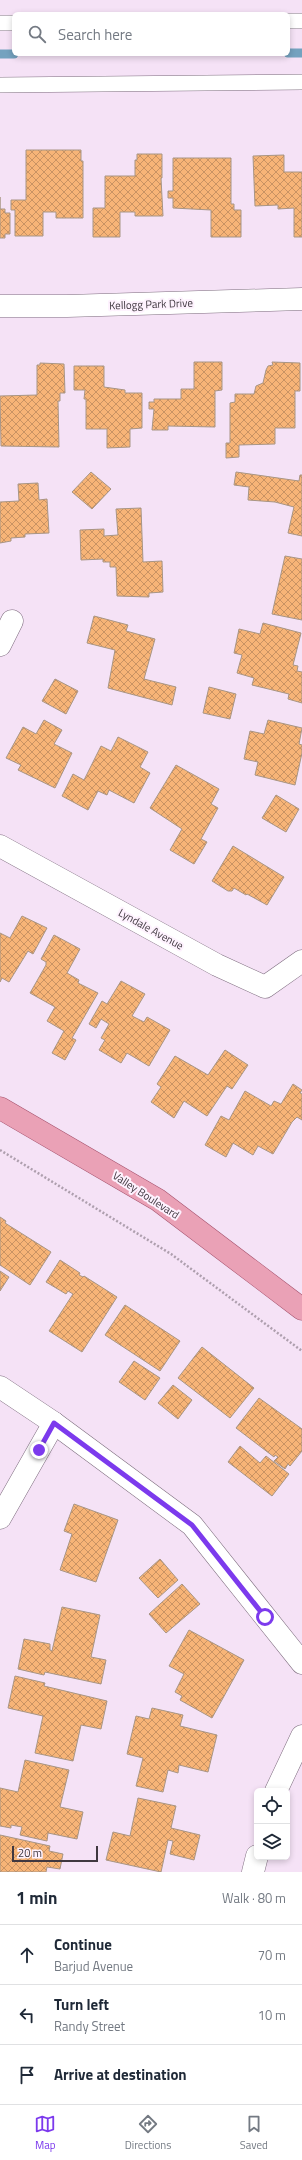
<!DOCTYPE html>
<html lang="en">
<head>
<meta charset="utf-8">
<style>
	:root { --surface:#fff; --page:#f6f6f7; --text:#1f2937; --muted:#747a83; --line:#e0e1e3; --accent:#7c3aed }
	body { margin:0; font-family:"Titillium Web",sans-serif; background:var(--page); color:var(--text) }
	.controls { position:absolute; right:12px; bottom:12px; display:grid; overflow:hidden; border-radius:6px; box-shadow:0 2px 6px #0003 }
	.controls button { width:36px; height:36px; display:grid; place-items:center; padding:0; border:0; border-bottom:1px solid var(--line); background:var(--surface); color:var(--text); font:20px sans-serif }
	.scale { position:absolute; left:12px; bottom:10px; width:86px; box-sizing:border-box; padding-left:4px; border:2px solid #403840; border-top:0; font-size:11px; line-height:14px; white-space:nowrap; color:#403840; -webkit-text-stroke:3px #fef2fe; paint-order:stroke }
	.stop { position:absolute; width:12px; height:12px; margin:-9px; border:3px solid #7c3aed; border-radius:50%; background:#fff }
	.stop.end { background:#7c3aed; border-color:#fff; box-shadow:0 1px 4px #0008 }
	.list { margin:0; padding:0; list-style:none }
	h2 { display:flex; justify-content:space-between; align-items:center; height:52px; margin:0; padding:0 16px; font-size:17px }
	h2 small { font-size:13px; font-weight:400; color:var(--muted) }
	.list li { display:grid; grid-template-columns:26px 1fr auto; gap:12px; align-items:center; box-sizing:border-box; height:60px; padding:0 16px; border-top:1px solid var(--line) }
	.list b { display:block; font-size:15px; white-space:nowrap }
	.list p { margin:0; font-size:13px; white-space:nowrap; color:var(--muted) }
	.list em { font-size:13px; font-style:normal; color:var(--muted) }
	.icon { flex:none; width:22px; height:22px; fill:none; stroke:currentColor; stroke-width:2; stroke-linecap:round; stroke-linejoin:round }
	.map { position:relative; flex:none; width:302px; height:1872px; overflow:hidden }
	.search { position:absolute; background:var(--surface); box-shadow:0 2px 6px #0003; left:12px; right:12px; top:12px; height:44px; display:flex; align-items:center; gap:10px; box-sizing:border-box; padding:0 14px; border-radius:6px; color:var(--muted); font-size:15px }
	.sheet { height:232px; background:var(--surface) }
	nav { display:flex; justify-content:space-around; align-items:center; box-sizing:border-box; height:56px; border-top:1px solid var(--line); background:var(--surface); font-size:11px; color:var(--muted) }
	nav a { display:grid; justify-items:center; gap:2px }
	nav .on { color:var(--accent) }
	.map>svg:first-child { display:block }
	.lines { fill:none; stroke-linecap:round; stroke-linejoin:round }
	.stream { stroke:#74a2bf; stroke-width:9 }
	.building { fill:url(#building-cross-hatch); stroke:#a89584 }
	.lane-casing { stroke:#7d6c7e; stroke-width:16 }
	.street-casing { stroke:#7d6c7e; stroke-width:23 }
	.primary-casing { stroke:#a5536e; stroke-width:23 }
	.path { stroke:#ae9fae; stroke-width:2.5; stroke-dasharray:2 2; stroke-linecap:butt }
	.lane { stroke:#fff; stroke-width:15 }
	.street { stroke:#fff; stroke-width:22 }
	.primary { stroke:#eaa1b6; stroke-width:22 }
	.route { stroke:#7c3aed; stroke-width:5 }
	.labels { text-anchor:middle; stroke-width:4; stroke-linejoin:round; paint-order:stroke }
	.street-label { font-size:11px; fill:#403840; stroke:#fef2fe }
</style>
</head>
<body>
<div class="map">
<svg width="302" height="1872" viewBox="0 0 302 1872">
	<defs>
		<pattern id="building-cross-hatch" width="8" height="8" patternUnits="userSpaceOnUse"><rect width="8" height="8" fill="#f7b477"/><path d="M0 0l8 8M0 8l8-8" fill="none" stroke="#c99363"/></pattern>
	</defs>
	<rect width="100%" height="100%" fill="#f5e2f6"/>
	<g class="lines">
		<g class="stream">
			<polyline points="288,53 302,53"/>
			<polyline points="0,54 14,54"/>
		</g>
	</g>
	<g class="building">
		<polygon points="26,150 81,150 81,161 83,161 83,218 56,218 56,212 43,212 43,236 15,236 15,210 11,210 11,200 26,200"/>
		<polygon points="137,154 162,154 162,178 161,178 163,216 135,216 135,212 120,212 120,237 93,237 93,208 105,208 105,176 135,176 135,160 137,160"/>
		<polygon points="284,155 284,172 302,172 302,237 294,237 294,208 278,209 278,205 255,206 253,156"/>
		<polygon points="173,158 231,158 231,204 234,204 234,210 241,210 241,237 211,237 211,210 173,208 173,198 168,198 168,191 173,191"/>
		<polygon points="0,197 0,209 5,209 5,213 10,213 10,234 5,234 5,238 0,238"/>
		<polygon points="194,362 222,362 222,390 215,391 215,427 168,426 168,430 152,430 154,409 149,409 149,402 154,402 154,399 181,399 181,389 194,389"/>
		<polygon points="272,362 300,363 300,391 295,391 295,428 275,428 275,444 239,445 239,457 226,458 226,443 230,443 230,403 235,402 235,394 254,394 256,386 263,383 266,370 268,366 273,365"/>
		<polygon points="40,363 64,364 65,393 60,393 60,401 58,401 59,447 1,446 0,396 37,395 37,365 40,365"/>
		<polygon points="74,366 104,366 104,387 125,390 125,393 142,393 142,428 130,429 130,447 107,448 107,429 86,429 86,399 84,399 85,390 74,390"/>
		<polygon points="91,472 111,489 92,509 72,492"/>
		<polygon points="236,472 299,481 300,475 302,475 302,536 288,533 294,507 275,502 248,500 249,487 234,485"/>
		<polygon points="38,483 39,500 47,499 49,533 25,534 25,537 11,538 11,541 0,543 0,502 19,501 18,484"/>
		<polygon points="141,508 143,562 162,561 163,592 149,593 149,597 117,596 116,567 110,567 110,562 103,562 103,559 81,560 80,530 104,529 104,536 118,535 116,509"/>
		<polygon points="285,556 302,559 302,620 272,614"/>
		<polygon points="94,616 128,625 126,631 155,639 144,679 176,687 172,705 108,688 115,650 87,643"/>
		<polygon points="263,623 301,633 293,665 298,666 297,671 302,672 302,703 288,699 289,694 252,685 254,678 237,673 242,655 234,653 239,629 260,634"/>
		<polygon points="55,679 78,691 66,714 42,701"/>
		<polygon points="209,687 236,694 230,719 203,713"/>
		<polygon points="44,720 62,730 54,744 72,753 55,788 18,770 21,765 6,758 23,727 36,734"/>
		<polygon points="268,720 302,728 299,744 302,745 302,753 295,785 255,775 258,762 244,759 250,731 264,734"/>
		<polygon points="118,737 148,752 140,767 150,773 134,803 109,790 107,795 98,791 88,810 62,796 73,774 84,780 101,746 111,751"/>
		<polygon points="176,765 219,789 211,804 218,808 201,839 207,842 194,864 170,850 182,829 150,808"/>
		<polygon points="276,795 299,809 286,832 262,818"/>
		<polygon points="233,846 284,877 267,905 247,894 246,895 234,888 232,891 228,891 212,881"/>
		<polygon points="22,916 47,928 33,954 28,951 9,982 2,978 0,982 0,933 10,938"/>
		<polygon points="54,935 80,949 67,973 79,980 78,983 98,993 72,1038 76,1040 65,1060 52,1053 64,1031 47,1021 55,1007 30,993 46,965 46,962 41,959"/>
		<polygon points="121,981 145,994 132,1016 144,1022 147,1017 170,1030 149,1066 127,1053 121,1063 99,1050 105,1040 101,1038 109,1024 101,1019 96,1028 89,1024 102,1001 107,1004"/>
		<polygon points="225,1050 248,1065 232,1089 227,1086 207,1116 184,1101 174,1118 151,1102 161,1087 157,1084 175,1056 208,1075"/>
		<polygon points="293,1084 302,1090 300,1093 302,1094 302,1120 297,1117 292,1122 273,1154 258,1146 253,1155 233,1143 226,1157 205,1145 221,1116 229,1120 245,1091 271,1106 274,1101 281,1104"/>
		<polygon points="0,1217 6,1221 5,1223 51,1252 30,1285 0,1265"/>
		<polygon points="60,1260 80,1273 79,1275 83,1277 84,1276 117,1297 82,1352 49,1331 73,1294 68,1291 66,1294 46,1282"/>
		<polygon points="0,1271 9,1277 0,1291"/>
		<polygon points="125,1305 180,1341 160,1371 105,1335"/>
		<polygon points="202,1347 254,1388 230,1418 178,1378"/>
		<polygon points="134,1361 160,1378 145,1400 119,1382"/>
		<polygon points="173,1385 192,1400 178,1419 158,1403"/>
		<polygon points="259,1398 302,1429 302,1451 290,1466 288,1464 285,1469 274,1461 278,1457 275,1455 274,1457 236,1428"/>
		<polygon points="240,1446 260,1463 266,1456 289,1474 272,1496 228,1462"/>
		<polygon points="74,1504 118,1520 96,1582 60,1570 72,1534 64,1531"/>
		<polygon points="160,1559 178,1580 158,1598 139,1578"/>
		<polygon points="182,1584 200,1604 166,1633 149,1614"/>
		<polygon points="62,1607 100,1615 91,1657 106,1660 101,1684 45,1672 44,1675 18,1669 24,1639 50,1644 50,1650 52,1651"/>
		<polygon points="189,1630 244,1660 212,1718 180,1700 182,1696 175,1692 184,1674 169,1666"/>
		<polygon points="15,1676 45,1683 44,1686 107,1701 101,1729 81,1725 73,1761 35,1753 43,1716 8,1708"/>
		<polygon points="152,1708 183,1715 180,1726 217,1735 208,1772 179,1765 178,1773 168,1770 163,1792 136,1786 143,1758 127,1754 136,1716 149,1719"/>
		<polygon points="25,1760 69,1770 60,1807 83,1812 77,1839 48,1833 47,1841 20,1835 22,1827 11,1825 11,1828 0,1826 0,1788 18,1792"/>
		<polygon points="138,1798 176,1806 171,1828 200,1835 194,1860 170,1854 173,1841 168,1840 161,1872 106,1860 113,1832 130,1836"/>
		<polygon points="0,1835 50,1846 49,1851 63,1854 60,1869 47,1867 46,1872 0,1872"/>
	</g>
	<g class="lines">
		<g class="lane-casing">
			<g id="lane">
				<polyline points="288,21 302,21"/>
				<polyline points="0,23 14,23"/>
				<polyline points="0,85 302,82"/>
			</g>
		</g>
		<g class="street-casing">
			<g id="street">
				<polyline points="0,306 67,306 302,299"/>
				<polyline points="0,645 12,621"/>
				<polyline points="0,846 217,965 265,987 302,961"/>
				<polyline points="0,1387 54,1423 192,1525 302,1663"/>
				<polyline points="0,1518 54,1423"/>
				<polyline points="276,1791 302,1736"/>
				<polyline points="253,1872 257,1856"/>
			</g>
		</g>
		<g class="primary-casing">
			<polyline id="primary" points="0,1108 158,1200 302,1309"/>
		</g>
		<polyline class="path" points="0,1150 171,1254 302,1351"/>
		<use href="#lane" class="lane"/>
		<use href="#street" class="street"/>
		<use href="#primary" class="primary"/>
	</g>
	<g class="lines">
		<polyline class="route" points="39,1450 54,1423 192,1525 265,1617"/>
	</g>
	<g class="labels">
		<g class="street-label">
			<text transform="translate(151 304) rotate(-2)" y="4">Kellogg Park Drive</text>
			<text transform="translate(151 929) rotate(29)" y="4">Lyndale Avenue</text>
			<text transform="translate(146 1195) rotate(33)" y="4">Valley Boulevard</text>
		</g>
	</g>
</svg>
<div class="controls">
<button><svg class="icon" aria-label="locate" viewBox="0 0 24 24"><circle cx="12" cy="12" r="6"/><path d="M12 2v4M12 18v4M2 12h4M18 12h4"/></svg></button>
<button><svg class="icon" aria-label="layers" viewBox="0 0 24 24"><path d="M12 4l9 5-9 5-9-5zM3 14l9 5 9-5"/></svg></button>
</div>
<div class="scale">20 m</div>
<div class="stop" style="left:265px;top:1617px"></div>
<div class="stop end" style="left:39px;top:1450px"></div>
<div class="search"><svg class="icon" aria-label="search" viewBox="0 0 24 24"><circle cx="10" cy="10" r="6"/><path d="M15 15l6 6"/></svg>Search here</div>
</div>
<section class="sheet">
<h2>1 min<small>Walk · 80 m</small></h2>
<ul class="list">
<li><svg class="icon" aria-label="ahead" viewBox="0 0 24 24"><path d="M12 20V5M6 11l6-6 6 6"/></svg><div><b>Continue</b><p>Barjud Avenue</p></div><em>70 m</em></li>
<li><svg class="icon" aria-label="left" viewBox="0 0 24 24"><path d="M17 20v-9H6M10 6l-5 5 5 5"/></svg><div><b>Turn left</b><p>Randy Street</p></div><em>10 m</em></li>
<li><svg class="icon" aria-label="arrive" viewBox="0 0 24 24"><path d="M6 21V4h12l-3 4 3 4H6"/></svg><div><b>Arrive at destination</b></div></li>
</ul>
</section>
<nav>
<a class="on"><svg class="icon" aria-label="map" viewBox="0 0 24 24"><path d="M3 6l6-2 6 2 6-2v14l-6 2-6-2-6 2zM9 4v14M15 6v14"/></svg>Map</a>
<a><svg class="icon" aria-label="directions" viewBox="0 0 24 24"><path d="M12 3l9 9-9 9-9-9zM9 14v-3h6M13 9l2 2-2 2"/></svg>Directions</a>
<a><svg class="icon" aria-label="saved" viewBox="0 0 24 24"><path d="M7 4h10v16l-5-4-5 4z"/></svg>Saved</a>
</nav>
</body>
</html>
